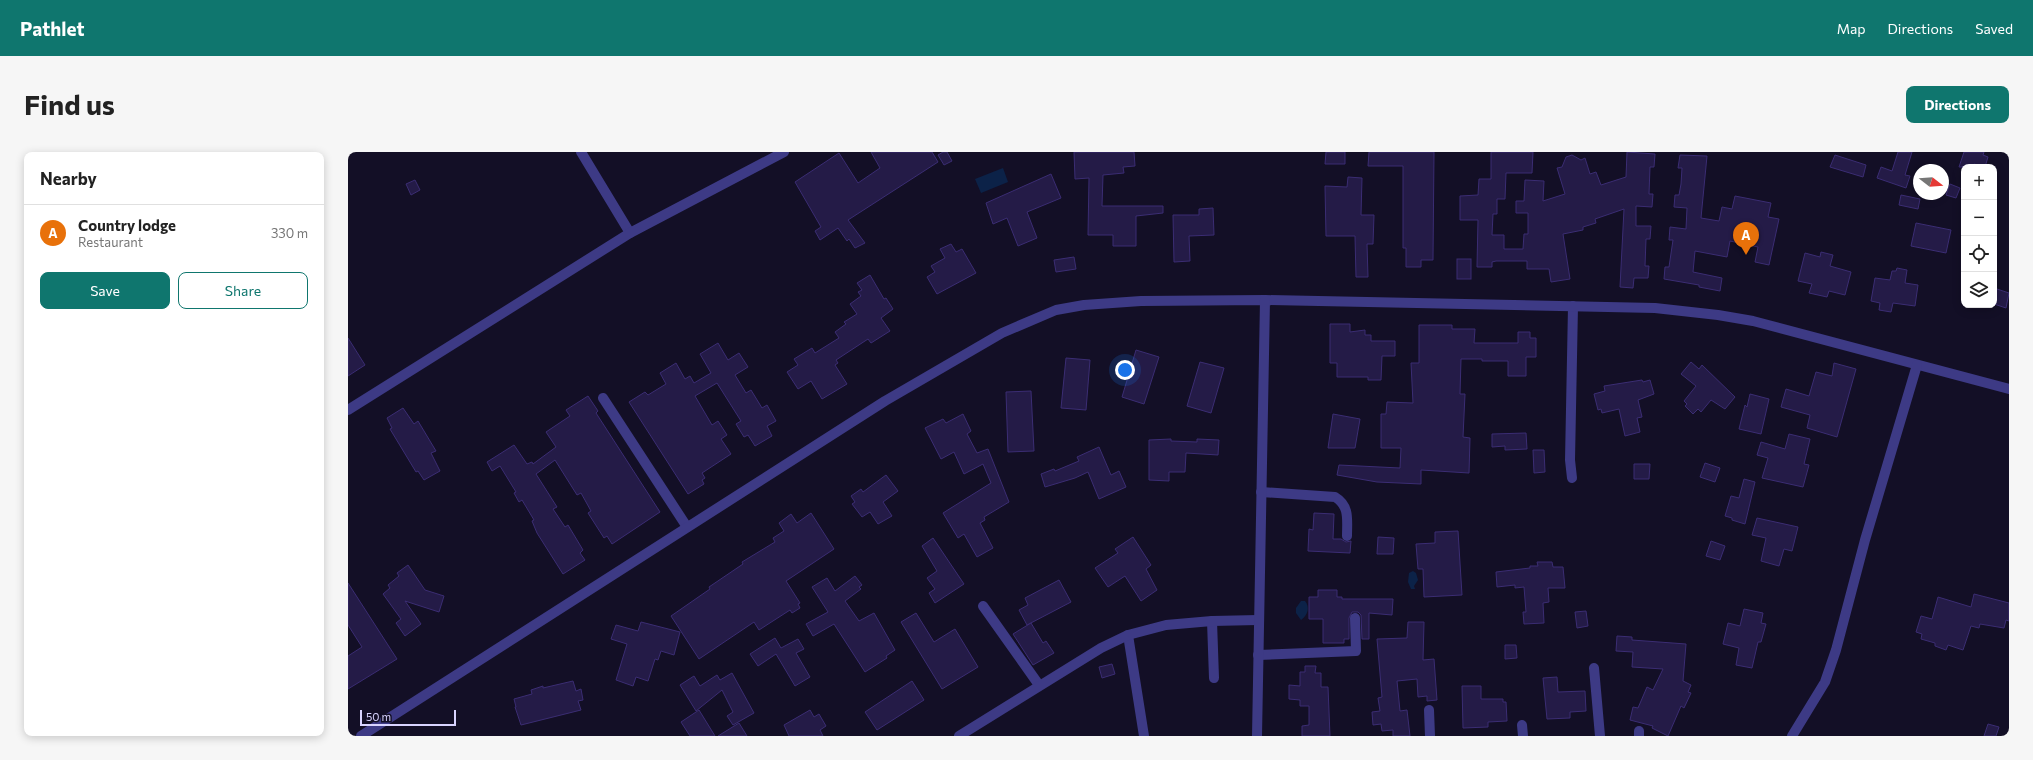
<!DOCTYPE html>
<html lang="en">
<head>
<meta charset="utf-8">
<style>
	:root { --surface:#fff; --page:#f6f6f6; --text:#222; --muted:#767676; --line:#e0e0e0; --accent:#0f766e }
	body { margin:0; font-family:Commissioner,sans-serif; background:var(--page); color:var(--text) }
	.controls { position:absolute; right:12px; top:12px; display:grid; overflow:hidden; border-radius:8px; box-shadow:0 2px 10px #0003 }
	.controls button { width:36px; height:36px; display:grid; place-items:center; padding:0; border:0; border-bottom:1px solid var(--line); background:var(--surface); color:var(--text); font:20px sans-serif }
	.compass { position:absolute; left:1565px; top:12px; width:36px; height:36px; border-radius:50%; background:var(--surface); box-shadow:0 2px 10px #0003; rotate:107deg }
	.scale { position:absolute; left:12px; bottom:10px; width:96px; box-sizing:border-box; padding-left:4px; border:2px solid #d9d4ff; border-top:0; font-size:11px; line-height:14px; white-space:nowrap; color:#d9d4ff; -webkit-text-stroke:3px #130f26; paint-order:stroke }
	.you { position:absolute; left:777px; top:218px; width:14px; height:14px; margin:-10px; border:3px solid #fff; border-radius:50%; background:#1a73e8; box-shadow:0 0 0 6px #1a73e833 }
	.badge { display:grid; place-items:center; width:26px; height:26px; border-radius:50%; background:var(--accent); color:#fff; font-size:13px; font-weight:700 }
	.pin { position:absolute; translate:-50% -33px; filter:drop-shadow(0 1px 2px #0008) }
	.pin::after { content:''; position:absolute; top:21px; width:14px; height:12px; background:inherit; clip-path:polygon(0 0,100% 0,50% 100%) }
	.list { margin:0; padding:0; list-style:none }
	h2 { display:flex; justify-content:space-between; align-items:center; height:52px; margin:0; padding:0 16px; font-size:17px }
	h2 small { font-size:13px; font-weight:400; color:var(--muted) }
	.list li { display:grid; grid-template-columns:26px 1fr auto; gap:12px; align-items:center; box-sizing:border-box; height:56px; padding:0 16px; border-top:1px solid var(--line) }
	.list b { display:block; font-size:15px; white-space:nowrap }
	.list p { margin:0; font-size:13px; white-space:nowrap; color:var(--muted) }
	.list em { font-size:13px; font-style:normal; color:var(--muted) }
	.actions { display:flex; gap:8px; padding:12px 16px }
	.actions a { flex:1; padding:9px 0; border:1px solid var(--accent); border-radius:8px; text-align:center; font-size:14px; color:var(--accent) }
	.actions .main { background:var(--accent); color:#fff }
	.icon { flex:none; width:22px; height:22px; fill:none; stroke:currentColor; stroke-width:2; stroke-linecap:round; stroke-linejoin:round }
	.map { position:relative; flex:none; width:1661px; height:584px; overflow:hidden; border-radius:8px }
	header { display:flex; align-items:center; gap:24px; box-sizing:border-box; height:56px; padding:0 20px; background:var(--accent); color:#fff }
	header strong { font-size:19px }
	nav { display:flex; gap:22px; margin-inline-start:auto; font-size:14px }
	.intro { display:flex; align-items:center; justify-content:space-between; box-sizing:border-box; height:96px; padding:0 24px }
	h1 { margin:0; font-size:28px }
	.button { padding:10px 18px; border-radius:8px; background:var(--accent); color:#fff; font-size:14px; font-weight:700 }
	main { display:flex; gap:24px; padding:0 24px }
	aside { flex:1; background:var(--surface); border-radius:8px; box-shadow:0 2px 10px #0003 }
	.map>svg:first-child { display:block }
	.water { fill:#0c2248 }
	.building { fill:#241b47; stroke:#3b2d73 }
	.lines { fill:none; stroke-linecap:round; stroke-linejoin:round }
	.minor { stroke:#3d3a85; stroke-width:10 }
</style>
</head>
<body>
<header>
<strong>Pathlet</strong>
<nav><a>Map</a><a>Directions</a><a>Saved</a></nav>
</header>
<div class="intro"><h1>Find us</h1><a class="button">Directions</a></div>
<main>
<aside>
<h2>Nearby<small></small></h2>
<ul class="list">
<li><span class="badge" style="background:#e8710a">A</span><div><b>Country lodge</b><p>Restaurant</p></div><em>330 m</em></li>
</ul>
<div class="actions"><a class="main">Save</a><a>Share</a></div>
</aside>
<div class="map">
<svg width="1661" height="584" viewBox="0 0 1661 584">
	<rect width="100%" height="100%" fill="#130f26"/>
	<g class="water">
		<polygon points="655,16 660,30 633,41 627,27"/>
		<polygon points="1065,419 1068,421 1070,428 1066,434 1067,437 1063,437 1060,430 1061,421"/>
		<path d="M953 449H957C962 455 960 463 953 468L948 461V456Z"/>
	</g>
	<g class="building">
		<polygon points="523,0 584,0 590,10 500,68 517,91 507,96 501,87 499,89 490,76 472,88 467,79 473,75 447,30 491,1 510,31 532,16"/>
		<polygon points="595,0 599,0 604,9 596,13 590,3"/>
		<polygon points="726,0 786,0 787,14 775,15 776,21 755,23 754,54 815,54 815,61 788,64 788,94 765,94 765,83 740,83 741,26 727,27"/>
		<polygon points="978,0 997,0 997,12 977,12"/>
		<polygon points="1021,0 1086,0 1085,108 1073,108 1073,115 1058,115 1058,96 1055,96 1055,14 1020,14"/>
		<polygon points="1143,0 1185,0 1184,21 1158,21 1157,47 1149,47 1149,62 1145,62 1144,83 1156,83 1156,97 1175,97 1176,82 1180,82 1180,61 1168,61 1168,49 1176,49 1177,28 1196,29 1195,49 1217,42 1209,16 1214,15 1218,5 1224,3 1233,8 1237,6 1242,22 1248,20 1253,33 1278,25 1279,0 1307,2 1306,15 1302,15 1301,42 1305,42 1304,55 1288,54 1288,74 1303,74 1302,87 1298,87 1297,114 1301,114 1300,126 1286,126 1285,136 1272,135 1276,57 1247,67 1248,71 1235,75 1235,78 1215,82 1222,127 1203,130 1201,117 1179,117 1179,109 1148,109 1144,110 1144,115 1129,115 1130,68 1112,68 1112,44 1130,43 1131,27 1143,27"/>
		<polygon points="1550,0 1564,0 1557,23 1562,24 1558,36 1529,26 1533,15 1544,19"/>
		<polygon points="1616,0 1636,0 1635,3 1640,5 1637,15 1626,12 1625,15 1611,15"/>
		<polygon points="1332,3 1359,4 1353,66 1371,69 1374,55 1384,57 1387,44 1423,51 1420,65 1431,67 1421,113 1407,110 1410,95 1382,89 1379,105 1347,99 1345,120 1374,126 1372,139 1351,135 1351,133 1316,127 1317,115 1321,115 1325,88 1321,88 1322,75 1338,77 1339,56 1326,55 1327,43 1331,43 1333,32 1334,16 1330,16"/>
		<polygon points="1487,3 1518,13 1515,25 1482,15"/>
		<polygon points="703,22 713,46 679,60 689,86 670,94 659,66 645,72 638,51"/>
		<polygon points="1000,25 1014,26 1013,63 1026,63 1025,92 1019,92 1020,125 1008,125 1007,84 978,84 977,34 999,35"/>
		<polygon points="67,28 72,38 63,43 58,32"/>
		<polygon points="1602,32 1612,36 1608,46 1598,43"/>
		<polygon points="1553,43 1572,47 1570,57 1551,53"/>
		<polygon points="865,56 866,83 841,84 842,109 826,110 825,63 851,63 851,57"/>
		<polygon points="1568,71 1603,78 1598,101 1563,94"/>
		<polygon points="603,92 608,100 614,97 628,121 589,142 579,125 587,120 583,114 597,106 592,97"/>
		<polygon points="1473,100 1485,103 1482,114 1503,120 1497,143 1481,139 1479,145 1461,141 1464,132 1450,129 1457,101 1472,105"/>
		<polygon points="726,105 728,117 708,120 706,108"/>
		<rect x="1109" y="107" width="14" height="20"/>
		<polygon points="1549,116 1559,118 1557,131 1570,133 1567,154 1545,151 1543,160 1531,158 1532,151 1523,149 1527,126 1542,128 1544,119 1548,119"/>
		<polygon points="522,123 536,147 538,146 545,157 533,166 542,179 523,191 520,187 488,208 490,211 487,213 499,232 474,247 463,229 450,237 439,220 450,213 446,207 464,196 467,201 491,186 487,180 498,172 496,170 509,162 502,152 513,144 510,140 514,138 509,131"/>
		<polygon points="1646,136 1661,141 1658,156 1646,152"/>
		<polygon points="982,172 1002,172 1002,180 1017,178 1017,183 1023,183 1023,189 1047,189 1047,204 1034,204 1033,228 1020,228 1020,225 989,225 989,211 982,211"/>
		<polygon points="1071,173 1104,173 1104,177 1127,177 1126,191 1170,191 1170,180 1182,180 1182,186 1188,186 1188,205 1178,205 1178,224 1160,224 1160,209 1134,209 1134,207 1113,207 1112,242 1117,242 1115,285 1122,286 1121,321 1073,318 1073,332 1029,330 989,323 991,313 1052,316 1053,296 1033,296 1033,262 1038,262 1039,250 1065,251 1063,211 1071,211"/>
		<polygon points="0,186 17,213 0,224"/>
		<polygon points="370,191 380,208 391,201 400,215 387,223 398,241 403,238 414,256 419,253 428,269 419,274 424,284 407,294 400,283 396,285 388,272 393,269 369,231 347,244 364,273 370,269 379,283 373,287 383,302 354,321 357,326 354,328 356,332 340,342 281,250 297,240 300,243 318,232 312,221 328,211 337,227 342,224 346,231 363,221 352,202"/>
		<polygon points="788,198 811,205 796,252 774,245"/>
		<polygon points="718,206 742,208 738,258 713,256"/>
		<polygon points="852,210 876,216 863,261 839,254"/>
		<polygon points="1343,210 1351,217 1354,213 1387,245 1377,257 1363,248 1353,260 1350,257 1345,262 1337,254 1339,252 1336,249 1348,234 1333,222"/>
		<polygon points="1486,211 1508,217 1489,285 1459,276 1462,263 1433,255 1438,237 1461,244 1468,220 1484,224"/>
		<polygon points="1294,228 1295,230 1302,228 1306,242 1290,248 1294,265 1289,266 1292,280 1277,284 1271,257 1254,261 1253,257 1250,258 1246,242 1257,239 1256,234"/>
		<polygon points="683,239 686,299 660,300 658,240"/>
		<polygon points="1402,242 1421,247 1413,282 1391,277 1397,253 1399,255"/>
		<polygon points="240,244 250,259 248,261 312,360 264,392 259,384 256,386 240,361 243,359 233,341 229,343 207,308 188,322 209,355 205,357 217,375 220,373 235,398 232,401 237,408 215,422 189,381 184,369 186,368 174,348 171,350 166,341 168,340 152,314 144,319 139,310 166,293 179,312 184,310 185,312 208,295 198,280 222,264 218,258"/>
		<polygon points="55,256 66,272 70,269 88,299 83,301 92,319 76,328 70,319 68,320 42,277 44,276 39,266"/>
		<polygon points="615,262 623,279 619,282 629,301 640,297 661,350 636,365 637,368 632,371 645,396 629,405 616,382 610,386 595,361 643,331 635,312 616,322 606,300 593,307 577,276 595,267 598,271"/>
		<polygon points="985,262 1012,267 1007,296 980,296"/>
		<polygon points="1178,281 1179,297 1157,298 1157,294 1144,295 1144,282"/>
		<polygon points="1441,282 1462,287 1456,312 1461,313 1455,335 1414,326 1420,306 1409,303 1413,290 1437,297"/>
		<polygon points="823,287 823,289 849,290 849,287 871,288 870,303 838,301 837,320 821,320 821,329 801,328 801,288"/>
		<polygon points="751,295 763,323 771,319 778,335 751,347 740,320 727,326 697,335 693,322 706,317 707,319 731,309 729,305"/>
		<polygon points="1185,298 1196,298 1197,320 1186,321"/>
		<polygon points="1357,311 1372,316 1367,330 1352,325"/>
		<polygon points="1286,312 1302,312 1301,327 1286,327"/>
		<polygon points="538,323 550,339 535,350 544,364 530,372 522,360 514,365 504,352 507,350 503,344 513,337 515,340"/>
		<polygon points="1396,327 1407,330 1397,372 1384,368 1384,366 1377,364 1383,344 1391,346"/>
		<polygon points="463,361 486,397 438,429 452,451 450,452 452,456 444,461 442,458 411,478 406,470 351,507 323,464 362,437 361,435 395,412 394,410 427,390 425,386 436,379 431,371 443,362 449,371"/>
		<polygon points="966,361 986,362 985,387 993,387 998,390 1003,389 1002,401 960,399 961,377 965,378"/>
		<polygon points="1409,366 1450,375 1444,399 1436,397 1431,414 1413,409 1418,386 1404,383"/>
		<polygon points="1110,379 1114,443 1076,445 1075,417 1070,417 1068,392 1087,391 1087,380"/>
		<polygon points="785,385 803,413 798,417 809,438 793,449 777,424 760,435 747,416 770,401 767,397"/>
		<polygon points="1030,385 1046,386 1045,402 1029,402"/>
		<polygon points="585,386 616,432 587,451 581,441 587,437 579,426 589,419 574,394"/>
		<polygon points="1363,389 1377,394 1372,408 1358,404"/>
		<polygon points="1189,410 1204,410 1205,415 1215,415 1217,436 1200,436 1201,450 1195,451 1196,471 1176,472 1175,460 1178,460 1176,435 1167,436 1167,433 1149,435 1148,420 1182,416 1182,414 1190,414"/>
		<polygon points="60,413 77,438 96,444 91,460 57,449 73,472 57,484 48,471 53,467 35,442 42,436 40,433 51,424 49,421"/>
		<polygon points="507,424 514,433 511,435 513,437 497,449 511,469 526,461 547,498 538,504 539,506 517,520 486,472 465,484 458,472 480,460 464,435 479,426 487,439"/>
		<polygon points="711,428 723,450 679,473 671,458 680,453 677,446"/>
		<polygon points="0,431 49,507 0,537 0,504 14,495 0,473"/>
		<polygon points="970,438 989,438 989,445 994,445 994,447 1045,447 1044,463 1021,461 1021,487 1014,487 1013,463 1010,460 1004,460 1001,466 1001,487 996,487 996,491 975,491 975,467 961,467 961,445 970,445"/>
		<polygon points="1626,442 1661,451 1661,469 1658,468 1656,476 1632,472 1631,476 1623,474 1615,498 1600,493 1598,498 1587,494 1587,491 1573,487 1574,482 1568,480 1573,464 1584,467 1590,445 1623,455"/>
		<polygon points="1396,457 1415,461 1413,471 1418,472 1413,490 1410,490 1404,516 1388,513 1391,496 1375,492 1380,471 1392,474"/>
		<polygon points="1238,459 1240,474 1229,476 1227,460"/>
		<polygon points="568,461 586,490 607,477 630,515 594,537 553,470"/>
		<polygon points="293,470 332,480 326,503 313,499 310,508 307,507 300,529 288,525 285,534 268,528 279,492 263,487 268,473 290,479"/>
		<polygon points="1060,470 1076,470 1075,508 1086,507 1089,548 1079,549 1079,544 1070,545 1069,527 1049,529 1052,559 1059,558 1062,584 1045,584 1045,578 1034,579 1033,572 1025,573 1024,560 1032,559 1030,546 1034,545 1029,487 1059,486"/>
		<polygon points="683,471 695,491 698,489 706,501 685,513 665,482"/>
		<polygon points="1269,484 1284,485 1284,488 1338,492 1335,529 1343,533 1340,540 1343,541 1336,556 1333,554 1320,584 1304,576 1305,574 1282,568 1285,555 1290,556 1299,535 1305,538 1315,517 1284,515 1285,500 1268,499"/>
		<polygon points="427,486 433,496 450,487 456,497 448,501 462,525 447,534 428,502 410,514 402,502"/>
		<polygon points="1157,493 1168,493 1169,506 1157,507"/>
		<polygon points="764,512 767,522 754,526 751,515"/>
		<polygon points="957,514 968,514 967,521 973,521 973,535 980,535 982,584 954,584 954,574 961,573 961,554 952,554 952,548 941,547 941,533 952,534 952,520 957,520"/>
		<polygon points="384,521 406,561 385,573 379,564 385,560 374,538 348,559 332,533 346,524 352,534 369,523 372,528"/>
		<polygon points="1209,525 1210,540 1237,539 1238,559 1222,560 1222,566 1199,567 1195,526"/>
		<polygon points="225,529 228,539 233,537 235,548 230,549 233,558 173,573 167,555 168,555 166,547 184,542 183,538 195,534 195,536"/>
		<polygon points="564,529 576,548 529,578 517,560"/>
		<polygon points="1114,534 1133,534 1133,547 1155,547 1155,550 1158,550 1159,569 1140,570 1140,575 1115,576"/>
		<polygon points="351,558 367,584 342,584 333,570"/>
		<polygon points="462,558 466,565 471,562 478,574 472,578 475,584 441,584 436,573"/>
		<polygon points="391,571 399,584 370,584"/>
		<polygon points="1640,572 1651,575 1648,584 1636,584"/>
	</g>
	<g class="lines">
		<g class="minor">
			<polyline points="233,0 282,81"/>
			<polyline points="255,246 339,375"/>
			<polyline points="0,258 282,81 436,0"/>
			<polyline points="1224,326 1222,308 1225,154"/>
			<path d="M913 340 987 345C1002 354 999 368 999 384"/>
			<polyline points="635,454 691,533"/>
			<polyline points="864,469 866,526"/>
			<polyline points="780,483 796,584"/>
			<polyline points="910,503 1008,499 1007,466"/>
			<polyline points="1246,516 1252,584"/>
			<polyline points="1081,558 1082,584"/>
			<polyline points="1174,573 1175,584"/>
			<polyline points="1291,579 1291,584"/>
			<polyline points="13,584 537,249 654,181 708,158 736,153 793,149 917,148 1307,156 1370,163 1405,169 1661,237"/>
			<polyline points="611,584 753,496 780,483 818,473 864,469 910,468"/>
			<polyline points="909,584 917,148"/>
			<polyline points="1444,584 1477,530 1488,498 1517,388 1569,213"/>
		</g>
	</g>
</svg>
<div class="controls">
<button>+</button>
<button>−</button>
<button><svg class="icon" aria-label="locate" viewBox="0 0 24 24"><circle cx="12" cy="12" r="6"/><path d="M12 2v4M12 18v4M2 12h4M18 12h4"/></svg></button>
<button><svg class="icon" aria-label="layers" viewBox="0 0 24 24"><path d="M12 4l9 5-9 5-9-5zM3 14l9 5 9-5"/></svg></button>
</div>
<svg class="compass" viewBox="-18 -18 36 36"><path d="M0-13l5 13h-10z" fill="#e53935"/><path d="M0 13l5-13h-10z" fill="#767676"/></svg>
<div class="scale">50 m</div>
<div class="you"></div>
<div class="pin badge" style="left:1398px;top:103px;background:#e8710a">A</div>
</div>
</main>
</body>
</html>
